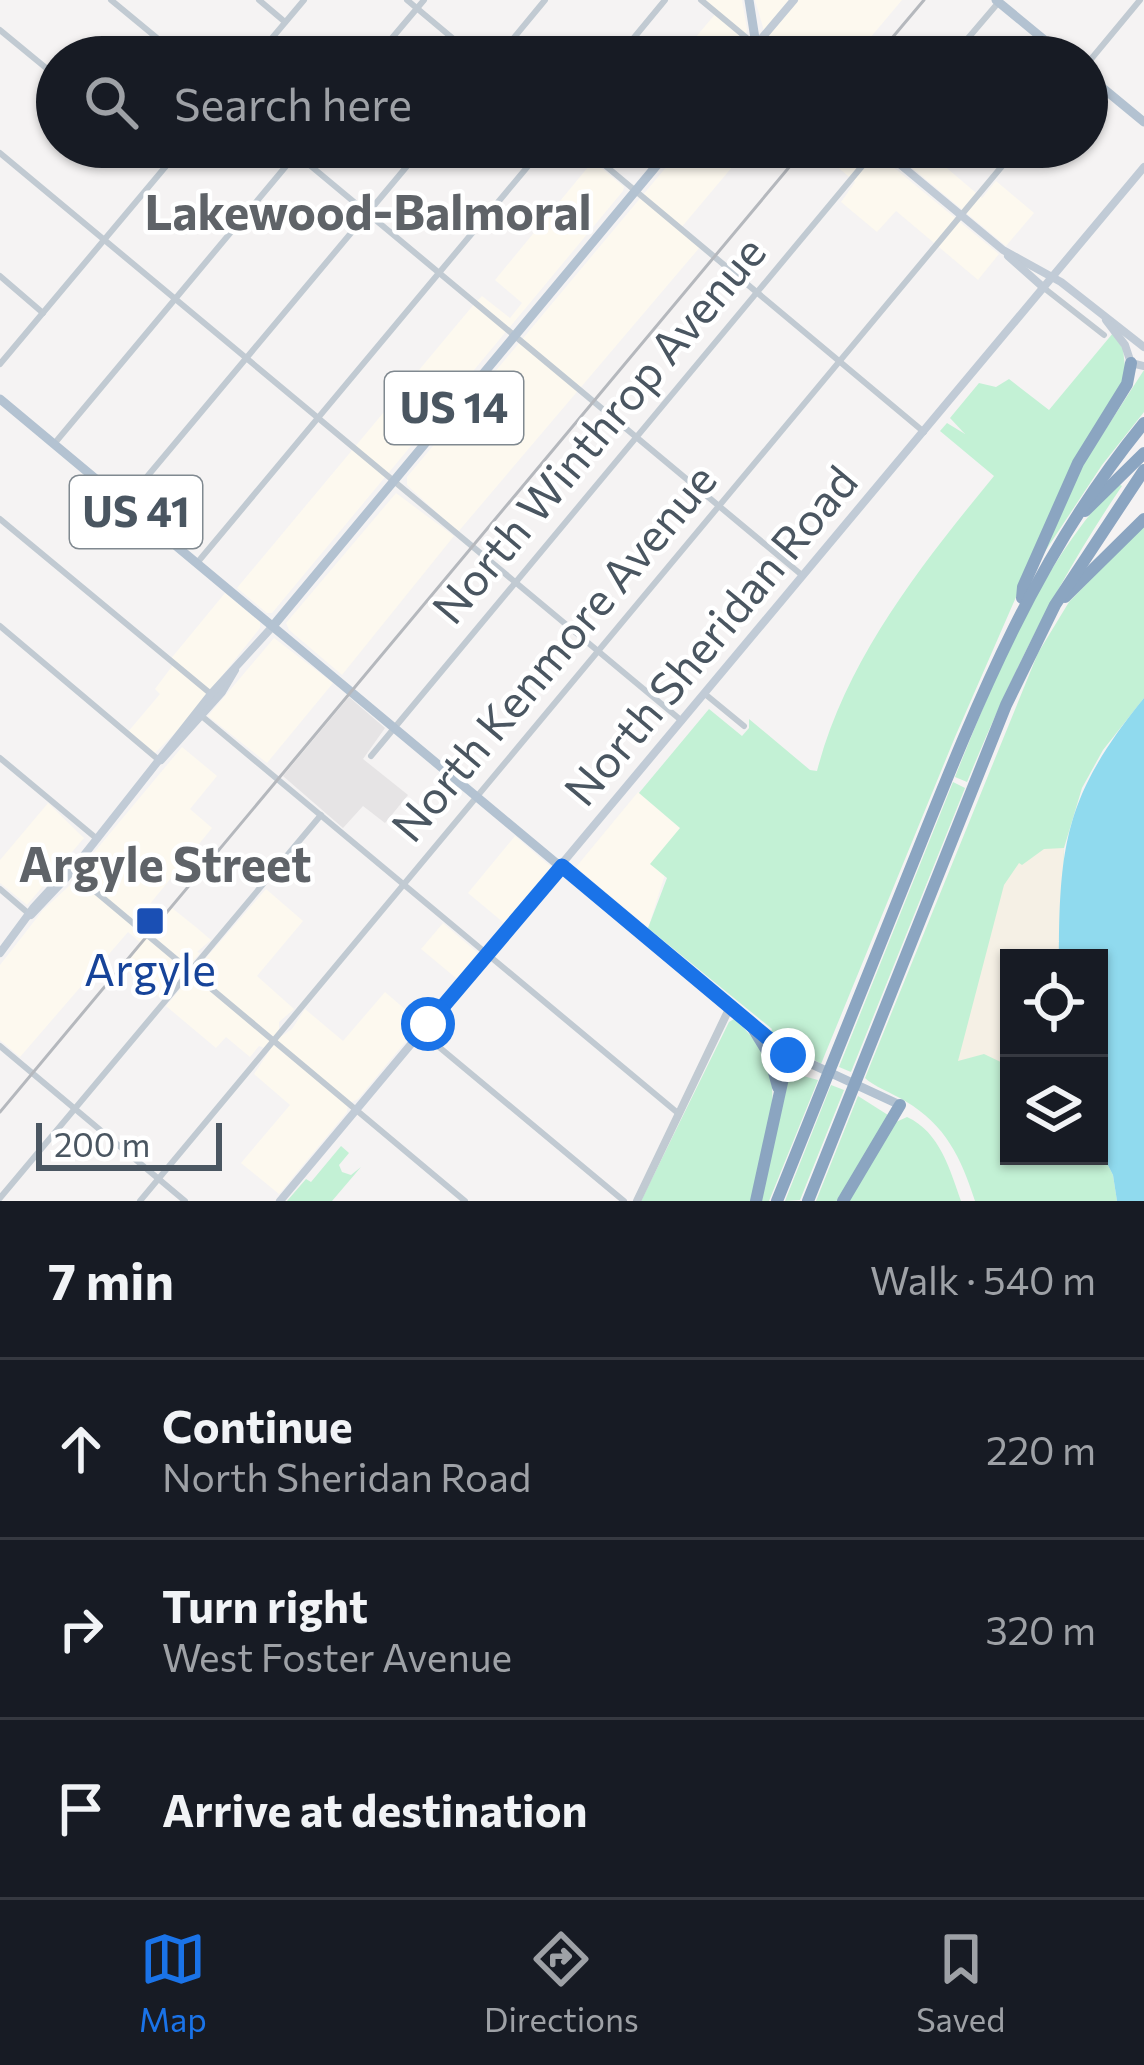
<!DOCTYPE html>
<html lang="en">
<head>
<meta charset="utf-8">
<style>
	:root { --surface:#171b24; --page:#20242c; --text:#f1f3f6; --muted:#9ea1a6; --line:#363941; --accent:#1a73e8 }
	body { margin:0; font-family:Commissioner,sans-serif; background:var(--page); color:var(--text) }
	.controls { position:absolute; right:36px; bottom:36px; display:grid; overflow:hidden; border-radius:0px; box-shadow:0 3px 9px #0004 }
	.controls button { width:108px; height:108px; display:grid; place-items:center; padding:0; border:0; border-bottom:3px solid var(--line); background:var(--surface); color:var(--text); font:60px sans-serif }
	.scale { position:absolute; left:36px; bottom:30px; width:186px; box-sizing:border-box; padding-left:12px; border:6px solid #4a5661; border-top:0; font-size:33px; line-height:42px; white-space:nowrap; color:#4a5661; -webkit-text-stroke:9px #fff; paint-order:stroke }
	.stop { position:absolute; width:36px; height:36px; margin:-27px; border:9px solid #1a73e8; border-radius:50%; background:#fff }
	.stop.end { background:#1a73e8; border-color:#fff; box-shadow:0 3px 12px #0008 }
	.list { margin:0; padding:0; list-style:none }
	h2 { display:flex; justify-content:space-between; align-items:center; height:156px; margin:0; padding:0 48px; font-size:51px }
	h2 small { font-size:39px; font-weight:400; color:var(--muted) }
	.list li { display:grid; grid-template-columns:78px 1fr auto; gap:36px; align-items:center; box-sizing:border-box; height:180px; padding:0 48px; border-top:3px solid var(--line) }
	.list b { display:block; font-size:45px; white-space:nowrap }
	.list p { margin:0; font-size:39px; white-space:nowrap; color:var(--muted) }
	.list em { font-size:39px; font-style:normal; color:var(--muted) }
	.icon { flex:none; width:66px; height:66px; fill:none; stroke:currentColor; stroke-width:2; stroke-linecap:round; stroke-linejoin:round }
	.map { position:relative; flex:none; width:1144px; height:1201px; overflow:hidden }
	.search { position:absolute; background:var(--surface); box-shadow:0 3px 9px #0004; left:36px; right:36px; top:36px; height:132px; display:flex; align-items:center; gap:30px; box-sizing:border-box; padding:0 42px; border-radius:66px; color:var(--muted); font-size:45px }
	.sheet { height:696px; background:var(--surface) }
	nav { display:flex; justify-content:space-around; align-items:center; box-sizing:border-box; height:168px; border-top:3px solid var(--line); background:var(--surface); font-size:33px; color:var(--muted) }
	nav a { display:grid; justify-items:center; gap:6px }
	nav .on { color:var(--accent) }
	.map>svg:first-child { display:block }
	.commercial { fill:#fdf9ef }
	.education { fill:#e6e4e5 }
	.green { fill:#c3f1d5 }
	.sand { fill:#f5f0e5 }
	.water { fill:#90daee }
	.lines { fill:none; stroke-linecap:round; stroke-linejoin:round }
	.minor { stroke:#c1cad2; stroke-width:6 }
	.tertiary { stroke:#c1cad2; stroke-width:8 }
	.secondary { stroke:#c1cbd6; stroke-width:8 }
	.primary { stroke:#b3c2d1; stroke-width:9 }
	.motorway { stroke:#8ba5c1; stroke-width:12 }
	.rail { stroke:#b5b8bd; stroke-width:3 }
	.route { stroke:#1a73e8; stroke-width:15 }
	.transit-dot { fill:#1a4fb4; stroke:#fff; stroke-width:4.5 }
	.labels { text-anchor:middle; stroke-width:9; stroke-linejoin:round; paint-order:stroke }
	.shield { fill:#fff; stroke:#808990; stroke-width:3 }
	.shield-label { font-size:42px; font-weight:bold; fill:#4a5661 }
	.street-label { font-size:45px; fill:#4a5661; stroke:#fff }
	.transit-label { font-size:45px; fill:#164399; stroke:#fff }
	.neighbourhood-label { font-size:48px; font-weight:bold; fill:#5f6368; stroke:#fff }
</style>
</head>
<body>
<div class="map">
<svg width="1144" height="1201" viewBox="0 0 1144 1201">
	<rect width="100%" height="100%" fill="#f5f3f3"/>
	<g class="commercial">
		<polygon points="707,0 742,0 747,29 744,46 735,57 679,57 716,13 705,3"/>
		<polygon points="755,0 902,0 854,57 779,57 769,48"/>
		<polygon points="683,147 749,147 680,229 700,247 458,532 407,485 407,477"/>
		<polygon points="814,147 869,147 999,254 978,280 896,211 877,232 841,202 855,182"/>
		<polygon points="887,147 922,147 982,198 996,181 1034,213 1006,246"/>
		<polygon points="593,161 624,187 623,191 272,613 267,613 237,588 475,303 482,296 510,318 522,303 495,280"/>
		<polygon points="396,493 454,536 342,675 289,630 286,623"/>
		<polygon points="225,593 260,622 260,628 183,725 153,755 127,733 160,694 155,689 173,665 169,661"/>
		<polygon points="274,638 333,683 267,763 208,716"/>
		<polygon points="182,747 217,776 190,809 212,828 140,916 155,928 172,908 197,928 211,940 197,952 200,953 193,961 199,966 266,889 303,921 257,976 294,1009 279,1022 279,1033 282,1036 292,1029 305,1009 343,1041 385,992 421,1023 358,1099 348,1104 347,1112 279,1194 241,1163 290,1105 254,1074 270,1050 259,1046 250,1057 226,1037 216,1048 166,1006 187,981 181,976 173,980 161,999 158,996 123,967 142,944 128,932 20,1057 0,1040 0,965 43,910 81,875 81,868"/>
		<polygon points="638,792 680,828 648,928 576,867"/>
		<polygon points="48,803 84,838 27,905 0,883 0,860"/>
		<polygon points="515,836 551,867 504,923 468,893"/>
		<polygon points="443,923 478,953 457,979 421,949"/>
	</g>
	<polygon class="education" points="349,697 385,728 363,759 408,795 385,823 363,806 343,828 283,776"/>
	<g class="green">
		<path d="M1113 333 1123 349 1126 376 1060 496 955 737 821 1064 771 1032 772 1029 648 928 667 878 650 864 680 828 639 793 709 709 742 736 749 728V719L810 770 817 771C846 659 922 564 994 476L940 431 947 423 965 434 950 418 979 383 996 387 1009 379 1049 410Z"/>
		<polygon points="1144,370 1144,412 1102,465 1042,556 1080,469"/>
		<path d="M1117 483 1122 486C1058 580 1010 677 967 782L955 777C997 672 1039 566 1117 483Z"/>
		<path d="M1144 525V698L1103 750 1082 788 1064 848 1059 958H1009V1156H1099V1148L1113 1175 1117 1201H975C961 1158 946 1125 905 1101 892 1093 873 1086 865 1078L1038 653 1069 602Z"/>
		<polygon points="953,782 965,788 851,1072 839,1067"/>
		<path d="M734 1019C798 1074 766 1129 751 1201H641L729 1022Z"/>
		<polygon points="788,1072 818,1080 769,1201 759,1201"/>
		<polygon points="831,1085 844,1090 800,1200 785,1201"/>
		<polygon points="858,1096 888,1115 838,1201 816,1201"/>
		<path d="M907 1117C940 1132 950 1170 961 1201H846L896 1122Z"/>
		<polygon points="341,1146 349,1153 339,1165 342,1172 351,1175 361,1167 332,1201 287,1201 306,1179 311,1182"/>
	</g>
	<polygon class="sand" points="1064,848 1059,958 1009,958 1009,1066 984,1054 958,1061 1004,885 1019,863 1022,865 1044,849"/>
	<path class="water" d="M1144 698V1201H1117L1113 1175 1099 1148V958H1059C1059 839 1068 792 1144 698Z"/>
	<g class="lines">
		<g class="minor">
			<polyline points="111,0 180,57"/>
			<polyline points="259,0 285,22"/>
			<polyline points="407,0 475,57"/>
			<polyline points="701,0 754,44"/>
			<polyline points="0,30 57,77"/>
			<polyline points="256,57 304,0"/>
			<polyline points="376,57 424,0"/>
			<polyline points="498,57 545,0"/>
			<polyline points="618,57 665,0"/>
			<polyline points="952,57 998,3"/>
			<polyline points="1087,64 1140,0"/>
			<polyline points="141,147 165,167"/>
			<polyline points="288,147 803,576"/>
			<polyline points="583,147 924,432"/>
			<polyline points="0,153 682,721"/>
			<polyline points="0,276 43,313"/>
			<polyline points="1044,288 1104,335"/>
			<polyline points="0,364 182,147"/>
			<polyline points="54,444 302,147"/>
			<polyline points="125,503 423,147"/>
			<polyline points="0,519 211,694"/>
			<polyline points="197,563 544,147"/>
			<polyline points="0,626 160,761"/>
			<polyline points="705,694 744,726"/>
			<polyline points="198,713 679,1114"/>
			<polyline points="371,756 878,147"/>
			<polyline points="0,758 96,838"/>
			<polyline points="72,872 465,1201"/>
			<polyline points="0,889 28,913"/>
			<polyline points="421,1032 624,1201"/>
			<polyline points="0,1046 185,1201"/>
			<polyline points="0,1198 321,815"/>
			<polyline points="140,1201 1018,147"/>
		</g>
		<polyline class="tertiary" points="637,1201 730,1007"/>
		<g class="secondary">
			<polyline points="770,57 756,45 794,0"/>
			<polyline points="879,147 1003,250 1061,282 1144,347"/>
			<polyline points="1008,256 1044,288"/>
			<polyline points="1106,320 1125,345 1131,363 1144,366"/>
			<polyline points="161,760 222,692 235,670"/>
			<polyline points="31,915 66,878 211,694 273,626"/>
			<polyline points="0,953 34,907 68,870"/>
			<polyline points="280,1201 1144,167"/>
		</g>
		<g class="primary">
			<polyline points="996,0 1065,57"/>
			<polyline points="746,57 756,45 749,0"/>
			<polyline points="1087,75 1144,122"/>
			<polyline points="0,399 779,1049 900,1105"/>
			<polyline points="273,626 672,147"/>
		</g>
		<g class="motorway">
			<polyline points="1085,511 1144,453"/>
			<polyline points="1065,597 1144,519"/>
			<polyline points="1022,598 1023,587 1078,463 1127,384 1131,363"/>
			<polyline points="750,1023 769,1054 778,1087"/>
			<polyline points="756,1201 785,1069 796,1059"/>
			<path d="M777 1201C823 1087 868 974 914 860 977 703 1035 556 1144 423"/>
			<polyline points="808,1201 1006,705 1055,605 1144,470"/>
			<polyline points="843,1201 900,1105"/>
		</g>
		<g class="rail">
			<polyline points="876,57 924,0"/>
			<polyline points="0,1112 806,147"/>
		</g>
	</g>
	<g class="lines">
		<polyline class="route" points="428,1024 562,866 788,1055"/>
	</g>
	<rect class="transit-dot" x="135" y="906" width="30" height="30" rx="6"/>
	<g class="labels">
		<g class="shield">
			<rect x="385" y="372" width="138" height="72" rx="9"/>
			<rect x="70" y="476" width="132" height="72" rx="9"/>
		</g>
		<g class="shield-label">
			<text x="454" y="423">US 14</text>
			<text x="136" y="527">US 41</text>
		</g>
		<g class="street-label">
			<text transform="translate(599 430) rotate(-50)" y="16">North Winthrop Avenue</text>
			<text transform="translate(711 636) rotate(-50)" y="16">North Sheridan Road</text>
			<text transform="translate(554 653) rotate(-50)" y="16">North Kenmore Avenue</text>
		</g>
		<g class="transit-label">
			<text x="150" y="986">Argyle</text>
		</g>
		<g class="neighbourhood-label">
			<text x="368" y="230">Lakewood-Balmoral</text>
			<text x="165" y="882">Argyle Street</text>
		</g>
	</g>
</svg>
<div class="controls">
<button><svg class="icon" aria-label="locate" viewBox="0 0 24 24"><circle cx="12" cy="12" r="6"/><path d="M12 2v4M12 18v4M2 12h4M18 12h4"/></svg></button>
<button><svg class="icon" aria-label="layers" viewBox="0 0 24 24"><path d="M12 4l9 5-9 5-9-5zM3 14l9 5 9-5"/></svg></button>
</div>
<div class="scale">200 m</div>
<div class="stop" style="left:428px;top:1024px"></div>
<div class="stop end" style="left:788px;top:1055px"></div>
<div class="search"><svg class="icon" aria-label="search" viewBox="0 0 24 24"><circle cx="10" cy="10" r="6"/><path d="M15 15l6 6"/></svg>Search here</div>
</div>
<section class="sheet">
<h2>7 min<small>Walk · 540 m</small></h2>
<ul class="list">
<li><svg class="icon" aria-label="ahead" viewBox="0 0 24 24"><path d="M12 20V5M6 11l6-6 6 6"/></svg><div><b>Continue</b><p>North Sheridan Road</p></div><em>220 m</em></li>
<li><svg class="icon" aria-label="right" viewBox="0 0 24 24"><path d="M7 20v-9h11M14 6l5 5-5 5"/></svg><div><b>Turn right</b><p>West Foster Avenue</p></div><em>320 m</em></li>
<li><svg class="icon" aria-label="arrive" viewBox="0 0 24 24"><path d="M6 21V4h12l-3 4 3 4H6"/></svg><div><b>Arrive at destination</b></div></li>
</ul>
</section>
<nav>
<a class="on"><svg class="icon" aria-label="map" viewBox="0 0 24 24"><path d="M3 6l6-2 6 2 6-2v14l-6 2-6-2-6 2zM9 4v14M15 6v14"/></svg>Map</a>
<a><svg class="icon" aria-label="directions" viewBox="0 0 24 24"><path d="M12 3l9 9-9 9-9-9zM9 14v-3h6M13 9l2 2-2 2"/></svg>Directions</a>
<a><svg class="icon" aria-label="saved" viewBox="0 0 24 24"><path d="M7 4h10v16l-5-4-5 4z"/></svg>Saved</a>
</nav>
</body>
</html>
